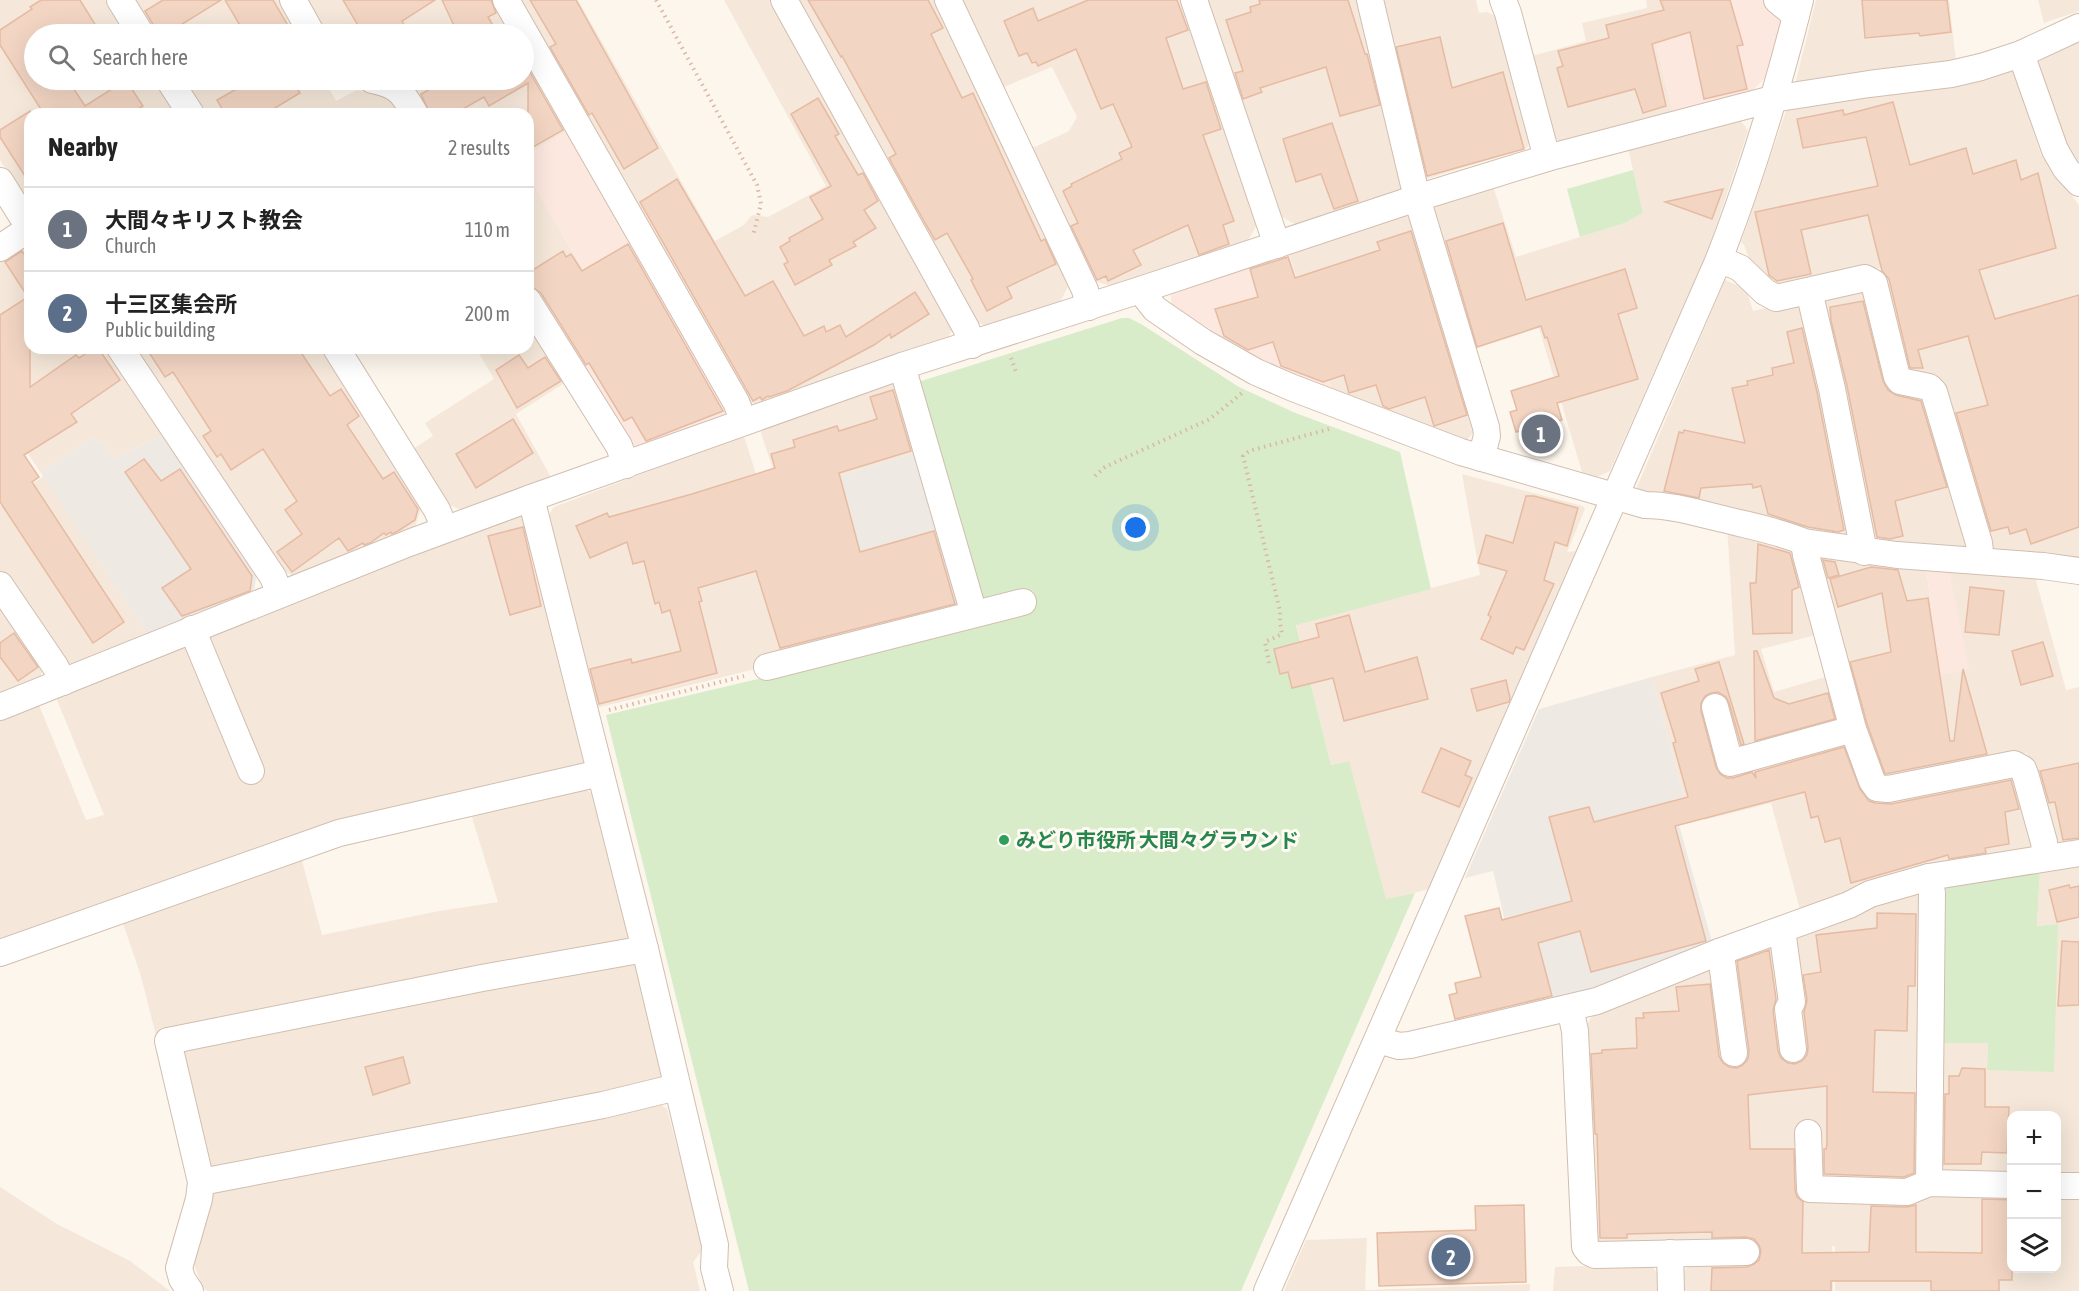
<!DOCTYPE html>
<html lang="en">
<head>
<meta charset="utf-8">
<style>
	:root { --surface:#fff; --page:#f6f6f6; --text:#222; --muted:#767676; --line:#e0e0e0; --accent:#e76f51 }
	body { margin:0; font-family:"Asap Condensed","Noto Sans JP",sans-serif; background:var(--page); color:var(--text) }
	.controls { position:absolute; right:18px; bottom:18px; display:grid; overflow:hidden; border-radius:12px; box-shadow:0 6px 24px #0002 }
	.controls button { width:54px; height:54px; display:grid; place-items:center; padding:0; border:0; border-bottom:2px solid var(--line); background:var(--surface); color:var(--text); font:30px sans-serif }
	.you { position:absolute; left:1136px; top:528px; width:21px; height:21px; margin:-15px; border:4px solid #fff; border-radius:50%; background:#1a73e8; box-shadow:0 0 0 9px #1a73e833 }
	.badge { display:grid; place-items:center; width:39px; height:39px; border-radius:50%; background:var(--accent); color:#fff; font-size:20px; font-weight:700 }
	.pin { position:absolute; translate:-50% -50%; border:3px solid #fff; box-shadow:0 2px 6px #0006 }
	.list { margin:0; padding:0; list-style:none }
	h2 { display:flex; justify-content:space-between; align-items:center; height:78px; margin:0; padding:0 24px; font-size:26px }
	h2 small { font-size:20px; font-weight:400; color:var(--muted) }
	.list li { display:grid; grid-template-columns:39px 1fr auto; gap:18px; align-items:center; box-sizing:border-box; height:84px; padding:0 24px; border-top:2px solid var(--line) }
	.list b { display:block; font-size:22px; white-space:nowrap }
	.list p { margin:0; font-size:20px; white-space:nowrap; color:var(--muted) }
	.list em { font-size:20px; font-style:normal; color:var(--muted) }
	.icon { flex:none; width:33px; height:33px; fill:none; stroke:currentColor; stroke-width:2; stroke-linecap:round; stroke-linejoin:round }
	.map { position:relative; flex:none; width:2079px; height:1291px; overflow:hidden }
	.search { position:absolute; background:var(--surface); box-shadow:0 6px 24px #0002; left:24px; top:24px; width:510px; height:66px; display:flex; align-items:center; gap:15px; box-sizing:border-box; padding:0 21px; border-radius:33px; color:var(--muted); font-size:22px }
	.panel { position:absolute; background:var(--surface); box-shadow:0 6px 24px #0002; left:24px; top:108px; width:510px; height:246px; border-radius:18px }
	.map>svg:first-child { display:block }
	.residential { fill:#f5e8da }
	.commercial { fill:#fde8e0 }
	.industrial { fill:#efe9e4 }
	.green { fill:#d8ecc9 }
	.building { fill:#f3d5c3; stroke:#e6bba3; stroke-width:1.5 }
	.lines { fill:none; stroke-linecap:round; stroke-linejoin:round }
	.minor-casing { stroke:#d1beb0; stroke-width:28 }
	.path { stroke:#d9b8a5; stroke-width:4; stroke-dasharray:1.5 4.5; stroke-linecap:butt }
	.minor { stroke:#fff; stroke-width:26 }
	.leisure-dot { fill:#2e9e5b; stroke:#fffaf3; stroke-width:2 }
	.labels { text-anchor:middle; stroke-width:6; stroke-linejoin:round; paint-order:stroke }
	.leisure-label { font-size:20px; font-weight:bold; fill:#27864d; stroke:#fffaf3; text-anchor:start }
</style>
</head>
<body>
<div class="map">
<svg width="2079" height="1291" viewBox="0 0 2079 1291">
	<rect width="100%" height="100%" fill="#fdf6ec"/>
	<g class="residential">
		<polygon points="0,0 105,0 126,34 34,34 34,80 154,80 175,114 30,114 30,207 0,160"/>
		<polygon points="134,0 279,0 298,34 155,34"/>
		<polygon points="305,0 494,0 514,34 325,34"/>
		<polygon points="520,0 578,0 715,241 744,225 752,215 768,217 826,186 724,0 771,0 953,328 947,340 759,405 750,402 674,266"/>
		<polygon points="798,0 936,0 1069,285 1060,302 987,327 976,321 934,242"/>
		<polygon points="962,0 1182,0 1258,223 1247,242 1114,287 1091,280 1028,145 1035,147 1069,131 1077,117 1052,67 1001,88"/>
		<polygon points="1207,0 1361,0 1404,188 1299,226 1280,216"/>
		<polygon points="1378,0 1476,0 1479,13 1487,12 1497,17 1530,140 1527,148 1423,180"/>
		<polygon points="1646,0 1707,0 1649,15 1673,112 1560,142 1553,136 1532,56 1586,41 1582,23 1647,8"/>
		<polygon points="1816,0 1949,0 1956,61 1795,84"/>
		<polygon points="2038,0 2079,0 2079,11 2044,23"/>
		<polygon points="2079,40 2079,167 2070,158 2038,65 2040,55"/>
		<polygon points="524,51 569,130 528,155 528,114 426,114 406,80 524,80"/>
		<polygon points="2010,69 2015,73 2041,155 2079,205 2079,559 2057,555 1990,550 1938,378 1904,374 1881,268 1773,290 1751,264 1744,245 1741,242 1786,111 1794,105"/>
		<polygon points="183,80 324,80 336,101 357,90 393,97 403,114 205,114"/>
		<polygon points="1740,119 1748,131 1708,250 1610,471 1597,477 1582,472 1539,328 1471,350 1431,216 1437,205 1493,186 1516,257 1625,223 1643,213 1628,148"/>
		<polygon points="528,175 593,287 548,315 528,283"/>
		<polygon points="1406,215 1415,220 1477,428 1467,440 1332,390 1289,253"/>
		<polygon points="25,245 30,253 30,348 108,348 166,434 114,458 102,442 91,438 41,473 0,412 0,260"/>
		<polygon points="1725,280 1746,289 1753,311 1797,301 1804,308 1851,540 1642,492 1637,487"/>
		<polygon points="1869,290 1893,391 1903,394 1921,390 1970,545 1966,549 1872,542 1819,295"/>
		<polygon points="528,321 566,382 516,414 552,479 461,510 450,505 413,449 433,436 425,423 494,379 476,348 528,348"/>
		<polygon points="131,348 320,348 421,508 415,527 294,576 281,570"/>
		<polygon points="895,381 920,451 781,494 761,433 762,428"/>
		<polygon points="742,436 745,439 769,516 808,649 760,668 596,708 548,516 554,507"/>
		<polygon points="1462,474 1583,506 1585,509 1567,552 1576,551 1512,702 1429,889 1386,900 1348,761 1331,765 1296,624 1480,575"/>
		<polygon points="44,476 147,634 73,665 62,661 0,571 0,506"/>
		<polygon points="522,516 528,521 583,762 577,772 0,945 0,721 39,705 86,820 104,815 57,700 61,695 397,561"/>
		<polygon points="1727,526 1794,546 1816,635 1761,649 1774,692 1829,676 1842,719 1722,772 1846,738 1869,800 1921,791 2006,773 2018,780 2036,843 2029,852 1801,913 1771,803 1704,820 1702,815 1690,819 1652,677 1735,655"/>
		<polygon points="1817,557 1926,568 1934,626 1916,630 1930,678 1948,568 2034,573 2066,690 2079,687 2079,846 2053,845 2027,753 1885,780 1866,743"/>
		<polygon points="0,602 43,665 41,678 0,694"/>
		<polygon points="580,786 591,793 628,937 622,946 157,1039 140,973 121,918 300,853 322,935 439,911 498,902 470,811"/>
		<polygon points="2079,862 2079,1180 2057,1179 2056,1116 2012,1116 2011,1179 1943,1178 1935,1167 1938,1043 1988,1043 1987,1070 2057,924 2037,926 2040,868"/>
		<polygon points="1921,892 1918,1177 1911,1183 1822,1182 1816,1125 1800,1122 1800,1195 1929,1192 2011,1193 2012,1268 2056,1268 2057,1194 2079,1194 2079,1291 1835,1291 1835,1246 1832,1246 1833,1291 1679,1291 1679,1275 1692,1263 1754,1263 1754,1241 1602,1245 1593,1238 1585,1028 1596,1009 1669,981 1729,964 1736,951 1772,940 1795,1009 1804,1008 1793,935 1867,911 1867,902"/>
		<polygon points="627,962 639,968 666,1075 660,1082 213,1170 204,1164 179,1055 184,1047"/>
		<polygon points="657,1102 667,1109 704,1248 693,1262 700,1291 207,1291 202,1286 193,1262 211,1193"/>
		<polygon points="0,1187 57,1224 130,1261 170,1291 0,1291"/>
		<polygon points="1367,1238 1365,1290 1530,1284 1530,1291 1284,1291 1306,1240"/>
		<polygon points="1650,1264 1660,1277 1660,1291 1553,1291 1555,1267"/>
	</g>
	<g class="commercial">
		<polygon points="1707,0 1763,0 1781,23 1765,78 1753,90 1673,112 1649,15"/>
		<polygon points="569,130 727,410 724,415 640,447 629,443 548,315 593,287 528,175 528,155"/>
		<polygon points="1289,253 1332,390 1252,356 1171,304 1171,293"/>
		<polygon points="1926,568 1948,568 1969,669 1929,678 1916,630 1934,625"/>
	</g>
	<g class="industrial">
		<polygon points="166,434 257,571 254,591 147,634 41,473 91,438 102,442 114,458"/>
		<polygon points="920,451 963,596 958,607 808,649 769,516 781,494"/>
		<polygon points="1652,677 1684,797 1672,800 1713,945 1642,976 1526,1009 1493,871 1465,878 1539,709"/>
	</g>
	<g class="green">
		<polygon points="1633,170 1643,213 1625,223 1580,237 1567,189"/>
		<polygon points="1122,318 1129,318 1141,324 1239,387 1293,412 1400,452 1431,589 1296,625 1331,765 1349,761 1386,899 1415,893 1241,1291 749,1291 606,715 775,675 989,601 976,592 915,383"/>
		<polygon points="2040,868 2037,926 2058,924 2054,1072 1987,1070 1988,1043 1938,1043 1938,900 1945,886"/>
	</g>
	<g class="building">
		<polygon points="41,0 80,0 101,34 34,34 34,80 68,80 85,106 126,80 143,106 130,114 44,114 0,45 0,30 32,9 30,7"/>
		<polygon points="163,0 221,0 168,33 166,29 156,34 154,26 145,11"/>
		<polygon points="225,0 273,0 293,34 245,34"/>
		<polygon points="343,0 435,0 402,21 409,34 363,34"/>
		<polygon points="442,0 491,0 496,13 488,17 498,34 458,34"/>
		<polygon points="530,0 576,0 658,148 624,169 592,113 589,115 550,47 556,44"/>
		<polygon points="808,0 928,0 943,28 931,34 962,98 973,93 1041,241 1045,239 1056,264 1007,287 1012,298 987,311 971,280 973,279 947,233 935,240 925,223 889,158 896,154 842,56 841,57"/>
		<polygon points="1088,0 1177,0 1188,30 1166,38 1183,89 1206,82 1221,129 1203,135 1234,221 1223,225 1229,244 1199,255 1188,225 1133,250 1141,265 1108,281 1106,276 1097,280 1071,226 1078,223 1063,191 1072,186 1071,184 1122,159 1119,153 1132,147 1113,104 1101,109 1076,49 1038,66 1036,62 1032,63 1027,53 1019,56 1004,21 1033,8 1038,21"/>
		<polygon points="1259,0 1348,0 1365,54 1367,54 1380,105 1340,116 1326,67 1260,88 1262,92 1243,99 1235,73 1243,71 1226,20 1251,12 1250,7 1260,4"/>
		<polygon points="1660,0 1730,0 1743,45 1737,46 1747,89 1704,99 1690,32 1652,44 1666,106 1643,113 1635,89 1568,107 1557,68 1563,66 1558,51 1609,38 1606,25 1664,10"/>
		<polygon points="1862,0 1947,0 1951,32 1920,36 1919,33 1865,38"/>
		<polygon points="1440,37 1452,88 1503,72 1524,149 1427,176 1396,47"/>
		<polygon points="524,62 563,130 528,150 528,83 489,106 484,97 454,114 430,114 421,94 446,80 524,80"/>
		<polygon points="252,80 292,80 300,93 265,114 225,114 217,100"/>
		<polygon points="818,98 839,134 835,136 858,175 863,173 878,201 864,210 876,228 853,242 856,246 829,260 832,265 795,285 784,264 788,262 780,247 790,241 789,238 823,219 810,197 831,186 791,114"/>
		<polygon points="1893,102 1910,165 1966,148 1973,174 2016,160 2021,180 2038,173 2056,248 1979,270 1995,319 2079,295 2079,527 2031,544 2026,529 2010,534 2008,527 1991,531 1956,413 1988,405 1968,336 1918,350 1923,368 1910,368 1889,279 1882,271 1868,215 1801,230 1811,274 1777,281 1769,275 1755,212 1878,186 1866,137 1803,148 1797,119 1843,110 1844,115"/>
		<polygon points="30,111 30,184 0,137 0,130"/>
		<polygon points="1332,123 1358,201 1334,209 1321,174 1296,182 1283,139"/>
		<polygon points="677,179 745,296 773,281 804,336 824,326 826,332 840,325 846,337 915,292 929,314 891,338 890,334 874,345 787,391 769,397 768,396 762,400 760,397 753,401 640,202"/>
		<polygon points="1723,189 1712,219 1665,202"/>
		<polygon points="1503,223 1526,300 1625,269 1637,308 1618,314 1638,379 1557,403 1562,420 1555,422 1561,441 1531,450 1524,430 1516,432 1510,412 1517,410 1511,391 1559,376 1547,337 1545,338 1541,326 1477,347 1446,241"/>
		<polygon points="1411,231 1467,415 1434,426 1425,397 1389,409 1383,406 1376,385 1349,393 1344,375 1323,382 1281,366 1273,342 1248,350 1224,336 1215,309 1258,297 1250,269 1288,257 1295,278 1380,250 1377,242"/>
		<polygon points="628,244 723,411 646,441 632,417 624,421 589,363 586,365 541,293 532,287 528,280 528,273 563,251 566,257 571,254 582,271"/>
		<polygon points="22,251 30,263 30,387 76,355 79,358 94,348 98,348 120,380 71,414 77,422 24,455 39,477 32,482 124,622 93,643 0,502 0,315 28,297 5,262"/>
		<polygon points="1863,301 1883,381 1888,390 1896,395 1921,401 1947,487 1895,501 1903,536 1890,539 1877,537 1847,386 1831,321 1830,307"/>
		<polygon points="1802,328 1817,392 1844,530 1838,532 1808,527 1768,514 1761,486 1753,488 1752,484 1701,488 1699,498 1664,491 1679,432 1683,433 1684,430 1745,443 1732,388 1748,385 1747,381 1773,375 1772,368 1794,363 1787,332"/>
		<polygon points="146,348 298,348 330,396 341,389 359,416 347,425 383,479 394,472 418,509 415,520 398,531 392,534 391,532 386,535 384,533 370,543 364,545 363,543 348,551 339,538 292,572 277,552 302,534 285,510 297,501 263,449 231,470 221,454 217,457 203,436 211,431 173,372 165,377"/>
		<polygon points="519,355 528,368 545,357 561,381 517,408 496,370"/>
		<polygon points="893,390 911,451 839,473 860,552 934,531 955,604 780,648 756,571 698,588 702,601 699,602 717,673 599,704 590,669 631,659 632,663 681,651 670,610 662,613 659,602 655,604 644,561 633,564 627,542 590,558 576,526 607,513 609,517 692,494 775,468 771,454 795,447 793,440 837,426 839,431 877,419 870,397"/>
		<polygon points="513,419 533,453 476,488 456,454"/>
		<polygon points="144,459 161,481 180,469 252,576 250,591 182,616 162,588 191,569 125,472"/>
		<polygon points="1526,496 1534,496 1578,508 1567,546 1555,542 1544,580 1554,584 1524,650 1516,647 1513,654 1481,639 1491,617 1488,615 1507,571 1478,563 1486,535 1513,543"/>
		<polygon points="523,527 541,606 510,615 488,536"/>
		<polygon points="1758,544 1790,553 1799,587 1792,590 1792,633 1753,634 1750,583 1756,583"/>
		<polygon points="1823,560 1835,562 1839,575 1828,578"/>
		<polygon points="1871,567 1898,570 1907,601 1928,598 1950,741 1954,741 1963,669 1987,754 1885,774 1867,724 1850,662 1891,652 1882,593 1838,607 1830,579"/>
		<polygon points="1970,587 2004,591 1999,635 1965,632"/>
		<polygon points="1349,615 1365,672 1417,657 1428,699 1344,721 1333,678 1292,688 1288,672 1280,674 1274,649 1319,637 1316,624"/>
		<polygon points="14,633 38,667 18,681 0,657 0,643"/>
		<polygon points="2043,642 2053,676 2021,685 2012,651"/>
		<polygon points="1754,651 1757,651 1774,698 1789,704 1828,693 1835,719 1755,741"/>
		<polygon points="1719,662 1744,744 1741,745 1729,703 1726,697 1718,692 1711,693 1705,696 1701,703 1701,711 1716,767 1720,774 1727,778 1733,778 1752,772 1756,778 1755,772 1844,747 1860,789 1869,801 1875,803 1891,804 2011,780 2019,809 2005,812 2009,844 1985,848 1986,853 1949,859 1948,855 1851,883 1840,838 1825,842 1818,816 1811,818 1805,792 1675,826 1706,941 1591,972 1580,931 1538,943 1552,996 1455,1019 1449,995 1457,993 1455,983 1481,977 1465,916 1499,908 1502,920 1572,901 1549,817 1589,807 1594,822 1688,797 1673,743 1676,742 1661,693 1699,681 1695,669"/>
		<polygon points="1506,680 1510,698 1509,702 1477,711 1471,689"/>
		<polygon points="1441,748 1471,761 1465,775 1472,778 1459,807 1422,792"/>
		<polygon points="2079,763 2079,838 2063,840 2055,802 2049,803 2040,771"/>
		<polygon points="2069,885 2070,888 2079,886 2079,917 2057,922 2049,890"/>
		<polygon points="1877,913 1916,914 1915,986 1908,986 1907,1031 1875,1030 1873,1092 1915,1093 1914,1173 1904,1177 1824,1174 1824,1149 1826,1149 1827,1144 1827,1086 1748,1095 1750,1149 1794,1149 1795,1190 1797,1197 1803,1202 1802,1253 1869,1252 1871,1206 1907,1207 1916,1205 1916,1252 1982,1253 1982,1199 2012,1200 2012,1280 1999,1280 1999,1291 1931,1291 1931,1281 1831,1281 1831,1291 1711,1291 1712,1268 1747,1267 1754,1264 1759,1260 1761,1251 1759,1245 1754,1239 1746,1237 1712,1238 1712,1232 1627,1234 1627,1238 1600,1238 1597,1134 1595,1134 1591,1054 1602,1053 1602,1050 1637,1048 1636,1018 1644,1018 1643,1013 1679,1011 1676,987 1710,984 1719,1056 1723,1063 1729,1067 1737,1068 1743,1065 1748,1059 1749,1051 1737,961 1769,950 1776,999 1773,1011 1778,1051 1781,1058 1788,1063 1795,1064 1802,1061 1807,1055 1808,1047 1804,1012 1807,1000 1803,975 1821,972 1816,935 1877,928"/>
		<polygon points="2062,941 2079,942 2079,1005 2058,1006"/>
		<polygon points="403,1057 410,1083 373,1095 365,1067"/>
		<polygon points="1962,1068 1985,1069 1985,1107 2009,1107 2007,1153 1982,1152 1981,1164 1944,1164 1945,1094 1949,1094 1949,1076 1959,1076"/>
		<polygon points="1524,1205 1526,1282 1379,1286 1377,1233 1476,1230 1475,1206"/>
	</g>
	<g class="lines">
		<g class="minor-casing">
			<g id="minor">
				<polyline points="120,0 141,34"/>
				<polyline points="293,0 312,34"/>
				<polyline points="506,0 736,402 744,422"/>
				<polyline points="784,0 966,328 972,345"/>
				<polyline points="948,0 1085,290 1089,307"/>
				<polyline points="1194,0 1277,245"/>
				<polyline points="1370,0 1417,198 1486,427 1487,436 1481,458"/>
				<polyline points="1503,0 1508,13 1547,158"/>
				<polyline points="1777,0 1796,16"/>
				<polyline points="2021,54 2055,150 2066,169 2079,183"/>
				<polyline points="169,80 191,114"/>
				<path d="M372 80C398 85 402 92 415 114"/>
				<polyline points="0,181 30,229"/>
				<polyline points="0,248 30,228"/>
				<polyline points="1719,259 1740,268 1765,292 1776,298 1865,278 1874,283 1897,377 1900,381 1929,387 1934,392 1979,543 1981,560"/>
				<path d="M1140 290 1155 309 1203 342 1256 372 1293 388 1461 452 1645 505C1672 505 1697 513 1723 519 1750 526 1779 531 1804 542L1897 555 2043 566 2079 571"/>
				<polyline points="1809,291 1832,389 1864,552"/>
				<polyline points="528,301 619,446 626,465"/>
				<polyline points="120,348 273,577 280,594"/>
				<polyline points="336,348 437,510 445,529"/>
				<polyline points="902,366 974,614"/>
				<polyline points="531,498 645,949 715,1245 714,1268 720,1291"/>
				<polyline points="1804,542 1806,555 1853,729 1872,781 1877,788 1888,789 2014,764 2023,769 2026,777 2044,842 2046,858"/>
				<polyline points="0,585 55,666 63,682"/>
				<polyline points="192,629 251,771"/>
				<polyline points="767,667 1023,602"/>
				<polyline points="0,707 409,543 531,498 902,366 1140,290 1417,198 1547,158 1772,99 1869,84 1951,74 1981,67 2021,54 2079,27"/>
				<polyline points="1715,707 1730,763 1853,729"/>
				<polyline points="1929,877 1932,893 1929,1183"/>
				<polyline points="1782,930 1792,1002 1788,1009 1793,1049"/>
				<polyline points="1719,952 1722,962 1734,1053"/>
				<polyline points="0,953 339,833 600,773"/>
				<polyline points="1570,1008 1575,1031 1585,1247 1589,1252 1595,1255 1746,1252"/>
				<polyline points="1378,1040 1399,1046 1410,1045 1597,1001 1719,952 1849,905 1870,894 1929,877 2079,853"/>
				<polyline points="1808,1133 1810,1189 1907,1192 1929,1183 2012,1185"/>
				<polyline points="201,1182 603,1105 677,1087"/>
				<polyline points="2056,1186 2079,1186"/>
				<polyline points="1670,1253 1671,1291"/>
				<polyline points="190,1291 182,1279 179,1268 199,1199 201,1182 168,1041 482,978 645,949"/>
				<path d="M1267 1291 1719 259C1752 174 1778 88 1800 0"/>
			</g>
		</g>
		<g class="path">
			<polyline points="656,0 757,185 761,204 753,236"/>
			<polyline points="1011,358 1016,372"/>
			<polyline points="1095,476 1105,467 1210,419 1242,393"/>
			<polyline points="1269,663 1265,642 1282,634 1280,623 1280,611 1243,456 1249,451 1329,429"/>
			<polyline points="609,710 744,676"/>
		</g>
		<use href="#minor" class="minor"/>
	</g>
	<circle class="leisure-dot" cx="1004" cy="840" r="6"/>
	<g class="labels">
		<g class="leisure-label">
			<text x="1016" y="847">みどり市役所 大間々グラウンド</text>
		</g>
	</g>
</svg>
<div class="controls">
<button>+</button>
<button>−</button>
<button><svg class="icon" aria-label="layers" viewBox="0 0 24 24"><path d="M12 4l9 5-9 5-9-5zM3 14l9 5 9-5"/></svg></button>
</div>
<div class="you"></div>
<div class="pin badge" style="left:1541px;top:434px;background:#6b7280">1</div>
<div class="pin badge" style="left:1451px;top:1257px;background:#5c6f8a">2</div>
<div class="search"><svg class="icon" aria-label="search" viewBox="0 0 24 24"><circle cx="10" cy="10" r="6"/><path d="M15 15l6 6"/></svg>Search here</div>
<section class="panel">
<h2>Nearby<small>2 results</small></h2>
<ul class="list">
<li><span class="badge" style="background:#6b7280">1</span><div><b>大間々キリスト教会</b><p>Church</p></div><em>110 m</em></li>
<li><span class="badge" style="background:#5c6f8a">2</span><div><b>十三区集会所</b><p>Public building</p></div><em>200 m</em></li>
</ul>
</section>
</div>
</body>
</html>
